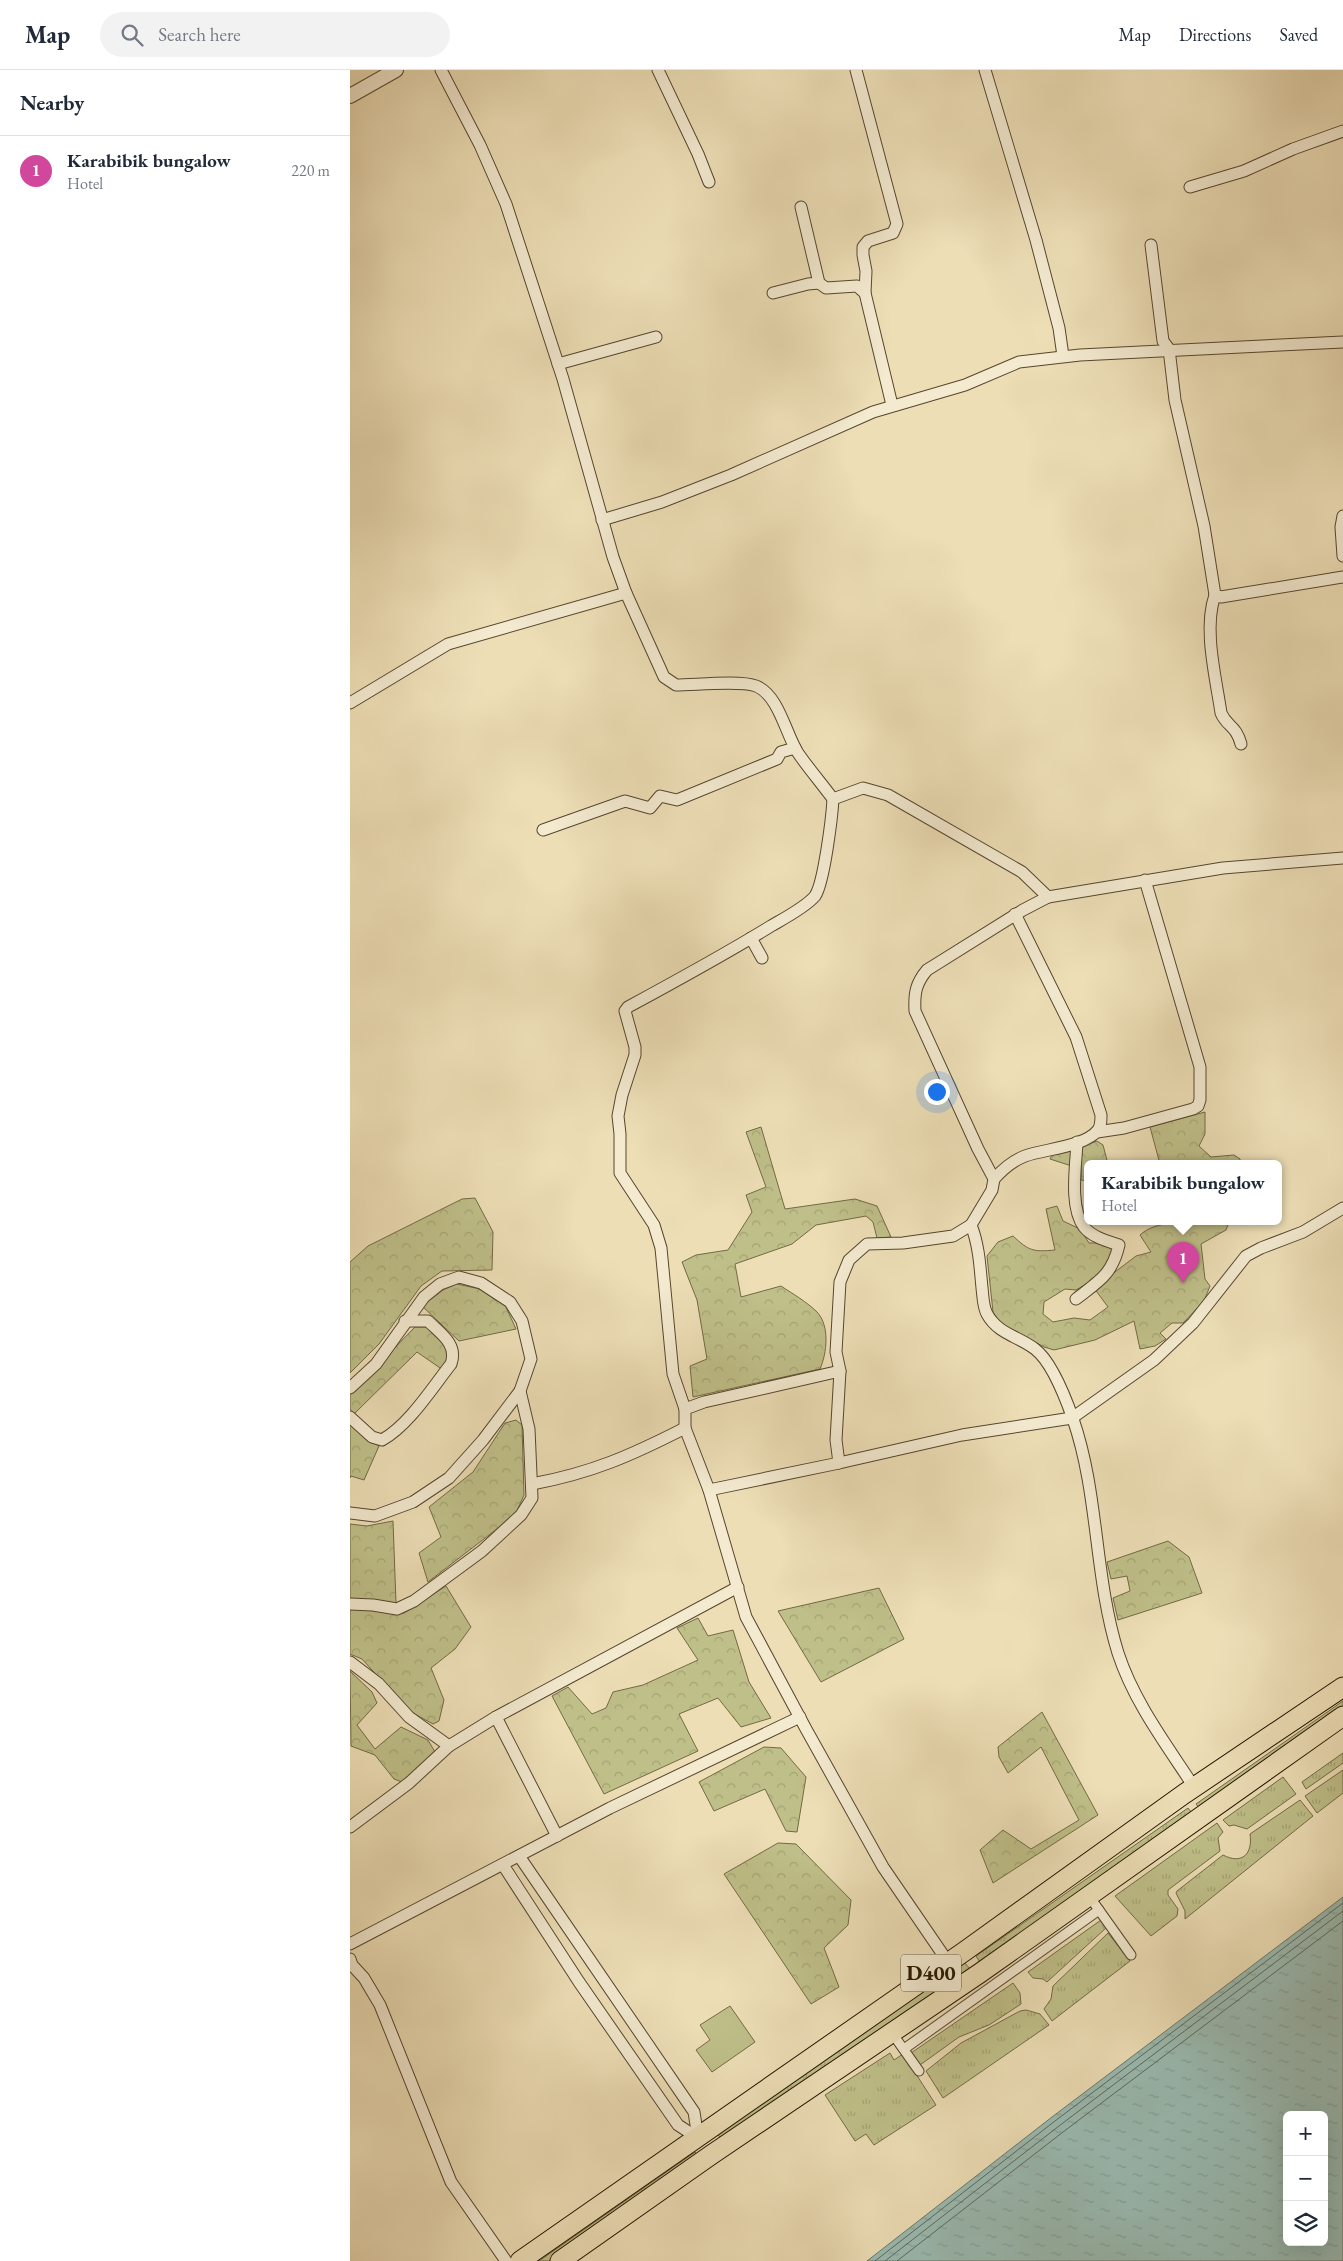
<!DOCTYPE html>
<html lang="en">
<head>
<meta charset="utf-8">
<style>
	:root { --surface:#fff; --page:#f2f2f3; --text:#1f2937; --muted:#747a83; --line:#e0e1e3; --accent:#0b8043 }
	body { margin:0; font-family:"EB Garamond",serif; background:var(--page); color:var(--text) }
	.controls { position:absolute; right:15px; bottom:15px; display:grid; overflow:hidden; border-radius:8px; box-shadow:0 5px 20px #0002 }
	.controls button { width:45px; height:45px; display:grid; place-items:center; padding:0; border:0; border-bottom:1px solid var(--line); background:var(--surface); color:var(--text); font:25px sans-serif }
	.you { position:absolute; left:586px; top:1021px; width:18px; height:18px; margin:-12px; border:4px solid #fff; border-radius:50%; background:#1a73e8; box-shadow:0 0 0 8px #1a73e833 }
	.badge { display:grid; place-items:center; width:32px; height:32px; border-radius:50%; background:var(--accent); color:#fff; font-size:16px; font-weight:700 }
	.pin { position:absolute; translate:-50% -41px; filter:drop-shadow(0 1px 2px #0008) }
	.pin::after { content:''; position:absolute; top:26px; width:18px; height:15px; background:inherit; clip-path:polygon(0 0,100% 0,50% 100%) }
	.popup { position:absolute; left:734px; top:1090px; width:198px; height:65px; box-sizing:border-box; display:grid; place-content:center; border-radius:8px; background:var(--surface); filter:drop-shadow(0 1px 4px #0005); font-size:16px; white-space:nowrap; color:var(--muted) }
	.popup b { font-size:19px; color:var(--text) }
	.popup::after { content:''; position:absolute; left:50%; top:100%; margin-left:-10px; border:10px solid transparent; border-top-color:var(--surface) }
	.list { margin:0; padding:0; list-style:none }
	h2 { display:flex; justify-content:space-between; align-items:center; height:65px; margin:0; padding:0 20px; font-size:21px }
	h2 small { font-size:16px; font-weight:400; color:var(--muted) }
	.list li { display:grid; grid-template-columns:32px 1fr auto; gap:15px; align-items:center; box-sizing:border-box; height:70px; padding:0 20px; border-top:1px solid var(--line) }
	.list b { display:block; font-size:19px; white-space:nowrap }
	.list p { margin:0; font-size:16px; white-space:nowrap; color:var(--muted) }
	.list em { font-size:16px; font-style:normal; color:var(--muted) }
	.icon { flex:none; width:28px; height:28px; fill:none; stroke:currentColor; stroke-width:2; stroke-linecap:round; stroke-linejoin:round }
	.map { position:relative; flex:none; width:993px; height:2191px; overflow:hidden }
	header { display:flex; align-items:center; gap:30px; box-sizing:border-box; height:70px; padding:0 25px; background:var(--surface); border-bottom:1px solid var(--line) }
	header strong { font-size:24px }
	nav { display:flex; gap:28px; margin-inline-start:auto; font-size:18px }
	.search { width:350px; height:45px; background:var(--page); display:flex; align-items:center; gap:12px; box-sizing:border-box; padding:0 18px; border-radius:28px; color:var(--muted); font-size:19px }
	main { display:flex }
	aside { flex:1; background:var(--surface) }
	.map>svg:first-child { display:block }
	.grass { fill:url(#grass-tufts); stroke:#726a44 }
	.forest { fill:url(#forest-crowns); stroke:#726a44 }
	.pitch { fill:#bfbf89; stroke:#726a44 }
	.water { fill:url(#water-ripples); stroke:#6b786b; fill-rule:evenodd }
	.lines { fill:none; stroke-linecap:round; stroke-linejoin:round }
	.shore { stroke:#5f6859; stroke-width:1 }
	.pedestrian-casing { stroke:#56462e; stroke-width:11 }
	.minor-casing { stroke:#56462e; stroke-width:13 }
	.tertiary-casing { stroke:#56462e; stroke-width:16 }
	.trunk-casing { stroke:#241400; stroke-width:21 }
	.pedestrian { stroke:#f3ead0; stroke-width:9 }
	.minor { stroke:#f3ead0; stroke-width:11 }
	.tertiary { stroke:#f3ead0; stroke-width:14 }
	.trunk { stroke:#eddeb6; stroke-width:19 }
	.labels { text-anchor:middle; stroke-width:4; stroke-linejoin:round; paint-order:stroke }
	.shield { fill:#f3ead0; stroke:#62543e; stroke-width:1 }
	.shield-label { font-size:21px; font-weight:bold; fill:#241400 }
</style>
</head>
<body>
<header>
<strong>Map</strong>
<div class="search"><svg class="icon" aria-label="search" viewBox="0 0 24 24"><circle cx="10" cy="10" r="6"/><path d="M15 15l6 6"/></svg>Search here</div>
<nav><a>Map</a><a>Directions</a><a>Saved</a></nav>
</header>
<main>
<aside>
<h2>Nearby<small></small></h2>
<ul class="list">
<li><span class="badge" style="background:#d1479c">1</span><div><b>Karabibik bungalow</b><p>Hotel</p></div><em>220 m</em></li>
</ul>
</aside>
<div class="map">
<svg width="993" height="2191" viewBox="0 0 993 2191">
	<defs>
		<pattern id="grass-tufts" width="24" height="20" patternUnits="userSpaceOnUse" patternTransform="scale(1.25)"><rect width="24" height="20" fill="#bfbf89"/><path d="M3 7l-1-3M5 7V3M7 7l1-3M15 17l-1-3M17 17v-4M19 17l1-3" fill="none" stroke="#a4a374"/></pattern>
		<pattern id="forest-crowns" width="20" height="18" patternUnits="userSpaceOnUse" patternTransform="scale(1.25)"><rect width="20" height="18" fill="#bfbf89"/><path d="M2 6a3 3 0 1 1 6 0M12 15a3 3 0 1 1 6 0" fill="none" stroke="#a4a374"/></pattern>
		<pattern id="water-ripples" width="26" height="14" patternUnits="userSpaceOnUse" patternTransform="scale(1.25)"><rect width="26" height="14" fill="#9abbb2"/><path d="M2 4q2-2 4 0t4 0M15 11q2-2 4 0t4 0" fill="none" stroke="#85a097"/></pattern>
	</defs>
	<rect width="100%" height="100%" fill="#eddeb6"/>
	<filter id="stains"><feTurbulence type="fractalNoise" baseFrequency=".004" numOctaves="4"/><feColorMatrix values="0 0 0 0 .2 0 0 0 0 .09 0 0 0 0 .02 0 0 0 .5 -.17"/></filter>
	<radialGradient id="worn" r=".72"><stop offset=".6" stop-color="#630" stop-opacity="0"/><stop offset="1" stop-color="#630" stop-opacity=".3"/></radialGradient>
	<g class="grass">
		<polygon points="993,1631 993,1640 851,1740 846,1734"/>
		<polygon points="993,1683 993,1693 956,1719 952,1712"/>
		<polygon points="993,1700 993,1723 967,1743 955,1726"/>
		<polygon points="933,1707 946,1724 897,1759 884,1755 879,1756 873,1750"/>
		<path d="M950 1730 963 1746 835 1849V1841L826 1823 827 1821 873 1785C892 1795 903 1784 900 1764Z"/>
		<polygon points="838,1738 844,1746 631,1894 626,1886"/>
		<polygon points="867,1753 873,1762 868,1768 870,1781 818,1820 818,1825 828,1839 827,1846 801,1866 765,1826"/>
		<polygon points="751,1850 756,1858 697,1912 693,1909 683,1908 678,1902"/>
		<polygon points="758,1863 780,1891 702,1951 694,1939 701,1929 703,1916"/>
		<polygon points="614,1892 621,1900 373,2072 367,2063"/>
		<polygon points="663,1913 670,1923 671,1934 639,1955 609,1967 570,1995 561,1983"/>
		<polygon points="676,1940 690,1944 699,1955 593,2028 576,2001 611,1973 670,1941"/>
		<polygon points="540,1983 544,1990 553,1984 586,2035 524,2075 516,2064 505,2071 475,2025"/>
		<polygon points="345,2082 348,2086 200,2191 189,2191"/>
	</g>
	<g class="forest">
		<polygon points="855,1042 855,1064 849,1076 861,1087 884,1085 890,1089 890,1094 810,1094 800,1057"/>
		<path d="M411 1057 435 1139 505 1129 527 1136 541 1167 527 1168 523 1152 516 1146 466 1155 442 1174 385 1194 391 1227 431 1216C443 1224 457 1232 467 1242 480 1256 477 1283 470 1299L343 1327 340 1296 357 1289 347 1230 332 1192 346 1185 378 1180 402 1142 396 1125 416 1117 396 1062Z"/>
		<polygon points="747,1071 753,1075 758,1094 738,1094 738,1111 731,1110 731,1099 700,1089 702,1085"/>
		<polygon points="125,1128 143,1162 142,1200 92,1201 71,1216 29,1274 0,1303 0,1192 18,1176 112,1129"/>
		<path d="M707 1136 713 1151 730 1159 739 1173H755L762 1178C763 1202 744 1209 726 1220L715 1219 694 1232 693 1244 703 1252 724 1248 740 1250 758 1237 744 1218 786 1186 801 1182 790 1165C809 1147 855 1152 879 1152L876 1160 851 1174 855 1209 860 1216 854 1231 833 1253H822L810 1263 816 1269 805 1276 790 1279 784 1251 745 1270 704 1280 694 1277 649 1252 643 1242 637 1186 648 1172 663 1166C679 1181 683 1182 705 1180L696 1139Z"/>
		<polygon points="107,1214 130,1219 155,1235 166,1259 109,1271 72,1236 93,1220"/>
		<polygon points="65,1257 76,1257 99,1279 100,1287 93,1300 67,1282 4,1344 0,1339 0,1324"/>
		<polygon points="166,1350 172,1355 174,1425 165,1445 78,1512 69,1483 91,1467 79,1437 123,1402 155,1353"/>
		<polygon points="0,1354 29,1376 14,1410 1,1406 0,1408"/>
		<polygon points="43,1451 46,1533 0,1529 0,1454 17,1456"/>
		<polygon points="818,1471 839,1487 852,1523 768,1550 763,1528 780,1521 777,1506 761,1509 757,1492"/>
		<polygon points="96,1516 121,1557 105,1579 81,1598 94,1630 89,1651 83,1654 59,1641 12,1589 0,1584 0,1538 54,1543"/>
		<polygon points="529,1518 554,1569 471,1612 428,1541"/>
		<polygon points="348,1548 358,1566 383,1560 399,1612 421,1648 391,1657 368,1628 329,1644 348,1681 254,1724 202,1626 218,1617 242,1644 256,1638 263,1622 293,1615 348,1590 327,1558"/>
		<polygon points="0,1601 22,1622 27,1633 7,1655 25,1679 51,1657 78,1670 85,1682 52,1712 44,1709 25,1685 1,1676"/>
		<polygon points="692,1642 748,1745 643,1813 630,1780 653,1760 681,1779 729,1750 691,1677 658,1703 649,1687 648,1677"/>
		<polygon points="414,1677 431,1678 456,1707 447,1762 436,1761 415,1719 364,1741 349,1712"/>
		<polygon points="428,1773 446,1774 501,1830 498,1855 474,1878 489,1917 461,1934 374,1804"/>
	</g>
	<polygon class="pitch" points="380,1936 405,1972 362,2002 346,1980 360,1970 350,1955"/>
	<path class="water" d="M993 1827V2191H517L702 2047ZM937 2045H974V2172H937Z"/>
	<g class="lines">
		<g class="shore">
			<polyline points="525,2191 705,2051 993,1833"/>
			<polyline points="535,2191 709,2056 993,1841"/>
			<polyline points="547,2191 713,2062 993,1851"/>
		</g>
		<g class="pedestrian-casing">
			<g id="pedestrian">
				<polyline points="739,1826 781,1885"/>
				<polyline points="542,1963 569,2001"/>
				<polyline points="554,1979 749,1840"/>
			</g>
		</g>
		<g class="minor-casing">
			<g id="minor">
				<path d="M91 0 130 75 156 134 213 309 263 487 276 523 314 607 326 615C345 615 390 610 406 616 429 625 436 665 448 683 459 699 472 714 483 729L513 718 538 725 672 802 698 827 873 798 993 788"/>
				<polyline points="308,0 348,84 359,112"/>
				<polyline points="506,0 547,154 543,163 518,171 513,177 513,185 516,201 515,223 542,335"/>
				<polyline points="635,0 686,170 709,258 713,286"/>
				<polyline points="840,117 894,101 943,79 993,61"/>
				<polyline points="451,137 469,213 476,218 507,216 515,223"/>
				<polyline points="801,175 813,271 819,279 825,330 854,456 865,525 871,527 993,507"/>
				<polyline points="423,223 458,214 469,213"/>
				<polyline points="208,294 306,267"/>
				<polyline points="993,446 991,457 993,486"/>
				<polyline points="252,450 312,432 381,405 523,342 615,315 669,292 730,285 993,272"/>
				<path d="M865 525C853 559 866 608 871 643 877 657 886 655 891 674"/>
				<polyline points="0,633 98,574 276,523"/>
				<polyline points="193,760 275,731 300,738 310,726 327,730 427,689 431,682 445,678"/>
				<path d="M698 827 673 840 577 900C566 913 564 923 565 941L628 1079 644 1109 642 1120 621 1155C629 1175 630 1197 632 1218 633 1226 633 1237 637 1244 648 1264 668 1266 685 1279 702 1292 716 1329 723 1349 749 1424 744 1506 768 1583 784 1632 816 1674 844 1717"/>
				<polyline points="401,868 412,888"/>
				<polyline points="747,1062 774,1058 843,1039 848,1036 850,1030 850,997 795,810"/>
				<path d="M644 1109C653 1099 662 1091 675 1086 694 1079 735 1077 748 1060 751 1056 751 1051 751 1045L726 967 665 844"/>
				<polyline points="621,1155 603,1166 553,1173 517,1174 499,1190 490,1212 486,1282 490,1301 486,1370 489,1393 612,1365 722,1348 804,1290 843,1253 896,1186 911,1178 953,1162 993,1138"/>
				<path d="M726 1229C749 1211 762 1205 769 1175 757 1171 742 1167 734 1157 719 1137 726 1096 727 1072"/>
				<polyline points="490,1301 354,1332 335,1339 335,1358 359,1420 396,1547 456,1659 533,1797 598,1892"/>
				<polyline points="0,1318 26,1294 74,1227 90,1214 109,1207 131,1213 160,1232 172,1251 181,1289 170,1321 133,1370 99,1408 63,1432 25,1446 0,1443"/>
				<path d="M335 1339 323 1304 311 1178 304 1155 270 1103V1064L268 1046 272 1025 285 985V977L275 941 278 937C326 911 374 885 421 856 433 849 456 837 465 826 474 813 482 747 483 729"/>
				<path d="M0 1347 22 1367 32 1370C59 1355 82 1318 101 1294 108 1274 91 1264 78 1251H55"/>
				<path d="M182 1414C242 1403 282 1385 335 1358"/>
				<polyline points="359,1420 489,1393"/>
				<polyline points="0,1534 23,1535 47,1539 64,1531 132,1481 171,1445 182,1428 179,1359 170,1321"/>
				<polyline points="0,1592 29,1614 59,1647 99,1676 146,1647 388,1517"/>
				<polyline points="146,1647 207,1766"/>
				<polyline points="0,1757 59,1713 99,1676"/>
				<polyline points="169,1786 344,2042 348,2068"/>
				<polyline points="153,1795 229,1912 328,2055 348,2068"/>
				<polyline points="0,1874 260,1738 450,1647"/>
				<polyline points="0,1889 2,1895 14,1908 30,1935 101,2112 156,2191"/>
			</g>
		</g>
		<g class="tertiary-casing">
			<polyline id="tertiary" points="0,26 46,0"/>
		</g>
		<g class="trunk-casing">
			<g id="trunk">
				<polyline points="170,2191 615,1881 834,1724 993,1617"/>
				<polyline points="210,2191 361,2085 630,1903 993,1646"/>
			</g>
		</g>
		<use href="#pedestrian" class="pedestrian"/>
		<use href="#minor" class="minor"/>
		<use href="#tertiary" class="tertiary"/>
		<use href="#trunk" class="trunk"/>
	</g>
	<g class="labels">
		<rect class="shield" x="551" y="1884.5" width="60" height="37" rx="4"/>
		<g class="shield-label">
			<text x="581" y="1910">D400</text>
		</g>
	</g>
	<rect width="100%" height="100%" filter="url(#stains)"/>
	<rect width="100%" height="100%" fill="url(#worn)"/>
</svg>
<div class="controls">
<button>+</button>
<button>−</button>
<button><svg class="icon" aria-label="layers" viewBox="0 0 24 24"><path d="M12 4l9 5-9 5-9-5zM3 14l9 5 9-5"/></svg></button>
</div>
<div class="you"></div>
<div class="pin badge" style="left:833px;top:1213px;background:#d1479c">1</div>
<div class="popup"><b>Karabibik bungalow</b>Hotel</div>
</div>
</main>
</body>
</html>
